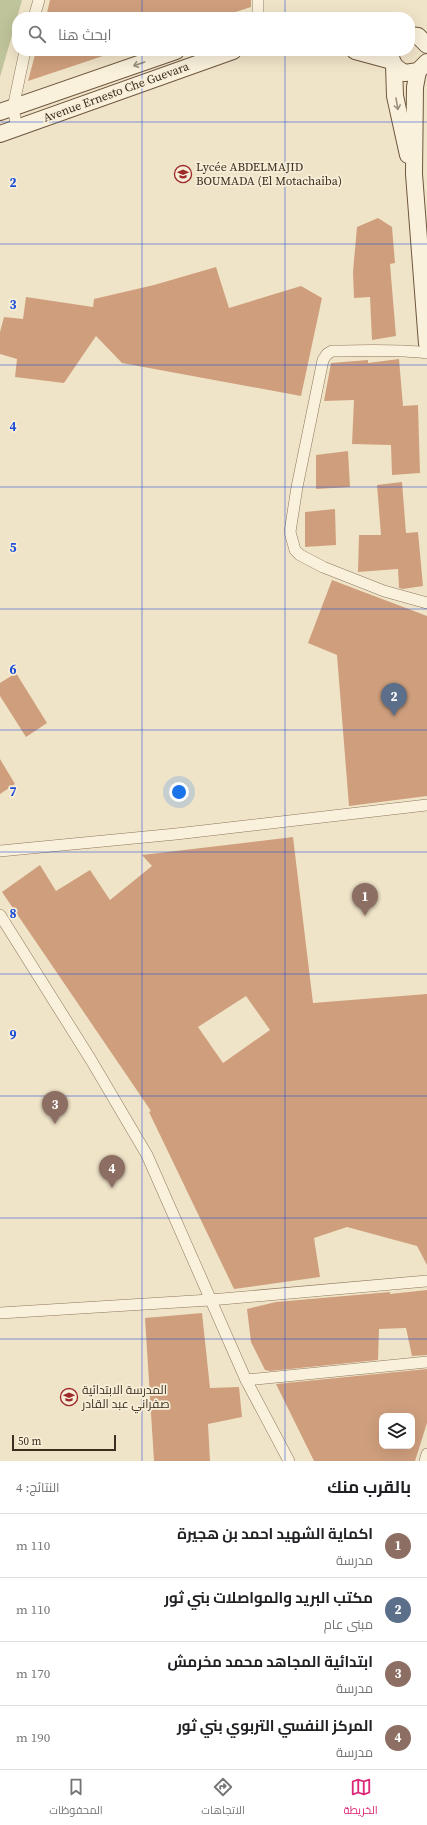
<!DOCTYPE html>
<html lang="ar">
<head>
<meta charset="utf-8">
<style>
	:root { --surface:#fff; --page:#f6f6f6; --text:#202124; --muted:#757577; --line:#e0e0e0; --accent:#db2777 }
	body { margin:0; font-family:"Source Serif 4",Cairo,serif; background:var(--page); color:var(--text); direction:rtl }
	.controls { position:absolute; right:12px; bottom:12px; display:grid; overflow:hidden; border-radius:8px; box-shadow:0 4px 16px #0002 }
	.controls button { width:36px; height:36px; display:grid; place-items:center; padding:0; border:0; border-bottom:1px solid var(--line); background:var(--surface); color:var(--text); font:20px sans-serif }
	.scale { position:absolute; left:12px; bottom:10px; width:104px; box-sizing:border-box; padding-left:4px; border:2px solid #3d2e20; border-top:0; font-size:11px; line-height:14px; white-space:nowrap; color:#3d2e20; -webkit-text-stroke:3px #f7eed8; paint-order:stroke }
	.you { position:absolute; left:179px; top:792px; width:14px; height:14px; margin:-10px; border:3px solid #fff; border-radius:50%; background:#1a73e8; box-shadow:0 0 0 6px #1a73e833 }
	.badge { display:grid; place-items:center; width:26px; height:26px; border-radius:50%; background:var(--accent); color:#fff; font-size:13px; font-weight:700 }
	.pin { position:absolute; translate:-50% -33px; filter:drop-shadow(0 1px 2px #0008) }
	.pin::after { content:''; position:absolute; top:21px; width:14px; height:12px; background:inherit; clip-path:polygon(0 0,100% 0,50% 100%) }
	.list { margin:0; padding:0; list-style:none }
	h2 { display:flex; justify-content:space-between; align-items:center; height:52px; margin:0; padding:0 16px; font-size:17px }
	h2 small { font-size:13px; font-weight:400; color:var(--muted) }
	.list li { display:grid; grid-template-columns:26px 1fr auto; gap:12px; align-items:center; box-sizing:border-box; height:64px; padding:0 16px; border-top:1px solid var(--line) }
	.list b { display:block; font-size:15px; white-space:nowrap }
	.list p { margin:0; font-size:13px; white-space:nowrap; color:var(--muted) }
	.list em { font-size:13px; font-style:normal; color:var(--muted) }
	.icon { flex:none; width:22px; height:22px; fill:none; stroke:currentColor; stroke-width:2; stroke-linecap:round; stroke-linejoin:round }
	.map { position:relative; flex:none; width:427px; height:1461px; overflow:hidden; direction:ltr }
	.search { position:absolute; background:var(--surface); box-shadow:0 4px 16px #0002; left:12px; right:12px; top:12px; height:44px; display:flex; align-items:center; gap:10px; box-sizing:border-box; padding:0 14px; border-radius:16px; color:var(--muted); font-size:15px }
	.sheet { height:308px; background:var(--surface) }
	nav { display:flex; justify-content:space-around; align-items:center; box-sizing:border-box; height:56px; border-top:1px solid var(--line); background:var(--surface); font-size:11px; color:var(--muted) }
	nav a { display:grid; justify-items:center; gap:2px }
	nav .on { color:var(--accent) }
	.map>svg:first-child { display:block }
	.cemetery { fill:#bfc49a }
	.building { fill:#cf9f7d; fill-rule:evenodd }
	.lines { fill:none; stroke-linecap:round; stroke-linejoin:round }
	.street-casing { stroke:#8d765c; stroke-width:12 }
	.secondary-casing { stroke:#6f573f; stroke-width:18 }
	.street { stroke:#faf1dc; stroke-width:11 }
	.secondary { stroke:#faf1dc; stroke-width:16 }
	.oneway { stroke:#9c907e }
	.grid { fill:none; stroke:#1d4ed8; stroke-width:1; stroke-opacity:0.55 }
	.labels { text-anchor:middle; stroke-width:3.5; stroke-linejoin:round; paint-order:stroke }
	.street-label { font-size:12px; fill:#3d2e20; stroke:#f7eed8 }
	.poi-label { font-size:12px; fill:#3d2e20; stroke:#f7eed8; text-anchor:start }
	.grid-label { font-size:13px; text-anchor:middle; font-weight:bold; fill:#1d4ed8; stroke:#f7eed8; stroke-width:3.5; stroke-linejoin:round; paint-order:stroke }
</style>
</head>
<body>
<div class="map">
<svg width="427" height="1461" viewBox="0 0 427 1461">
	<rect width="100%" height="100%" fill="#f0e4c8"/>
	<polygon class="cemetery" points="0,0 22,0 0,77"/>
	<g class="building">
		<polygon points="50,0 251,0 251,7 220,17 46,17"/>
		<polygon points="36,51 112,51 112,53 28,81"/>
		<polygon points="378,218 392,227 395,263 390,264 396,336 372,340 370,297 354,298 353,272 357,227"/>
		<polygon points="216,267 229,308 301,286 322,298 301,396 122,363 96,336 64,383 15,377 17,359 0,354 0,332 4,317 23,319 26,297 93,307 94,299 154,285"/>
		<polygon points="399,359 403,406 418,405 420,473 392,475 391,445 352,444 354,400 324,401 331,363 368,360 368,363"/>
		<polygon points="348,451 350,487 316,489 316,455"/>
		<polygon points="402,482 406,533 418,532 423,586 403,589 399,588 398,569 358,572 359,535 381,535 377,485"/>
		<polygon points="335,509 336,545 305,547 305,512"/>
		<polygon points="332,580 427,616 427,796 349,806 337,655 308,643"/>
		<polygon points="16,673 47,723 26,737 0,696 0,683"/>
		<polygon points="0,759 15,784 0,794"/>
		<path d="M293 837 313 1003 427 994V1265L417 1246 347 1227 314 1238 320 1277 234 1289 149 1112 151 1111 2 892 40 865 56 891 90 870 110 900 152 866 142 855ZM246 996 270 1030 223 1063 198 1027Z"/>
		<polygon points="427,1290 427,1355 412,1356 406,1328 379,1329 378,1360 270,1371 265,1370 251,1342 247,1309 276,1302 390,1292 390,1294"/>
		<polygon points="202,1313 210,1388 239,1387 242,1417 208,1424 210,1461 154,1461 145,1318"/>
		<path d="M427 1369V1423L415 1461H314L276 1384ZM382 1416H412V1446H382Z"/>
	</g>
	<g class="lines">
		<g class="street-casing">
			<g id="street">
				<polyline points="258,0 258,17"/>
				<polyline points="34,17 39,0"/>
				<polyline points="17,128 13,108 25,51"/>
				<path d="M427 353C396 349 364 351 332 351L327 354 323 360 297 487 290 532 295 550 300 555 323 567 384 591 427 603"/>
				<polyline points="0,851 176,834 427,805"/>
				<polyline points="0,915 91,1060 147,1155 246,1380 289,1461"/>
				<polyline points="0,1313 210,1300 427,1281"/>
				<polyline points="246,1380 427,1362"/>
				<polyline points="425,1461 427,1454"/>
			</g>
		</g>
		<g class="secondary-casing">
			<g id="secondary">
				<polyline points="410,35 418,36 427,45"/>
				<polyline points="355,51 392,61"/>
				<path d="M391 51C390 62 395 68 405 73L418 71 427 62"/>
				<polyline points="394,65 395,96 408,155"/>
				<polyline points="418,71 415,87 414,174 427,344"/>
				<polyline points="0,112 176,51"/>
				<polyline points="0,134 233,51"/>
			</g>
		</g>
		<use href="#street" class="street"/>
		<use href="#secondary" class="secondary"/>
	</g>
	<defs><path id="oneway-shaft" d="M-6 0H5M1.5-3L5.5 0L1.5 3" fill="none" stroke-width="1.6" stroke-linecap="round" stroke-linejoin="round"/></defs>
	<g class="oneway">
		<use href="#oneway-shaft" transform="translate(139 64) rotate(161)"/>
		<use href="#oneway-shaft" transform="translate(397 104) rotate(80)"/>
	</g>
	<path class="grid" d="M142 0V17M285 0V17M142 51V1461M285 51V1461M0 122H427M0 244H427M0 365H427M0 487H427M0 609H427M0 730H427M0 852H427M0 974H427M0 1096H427M0 1218H427M0 1339H427"/>
	<defs>
		<g id="school-ring" transform="scale(0.9)"><circle r="9.5" fill="#f7eed8" stroke="#9e2a2b" stroke-width="1.5"/><path d="M0-5L7-2L0 1L-7-2ZM-4 1L0 2.5L4 1V4Q0 6-4 4Z" fill="#9e2a2b"/></g>
	</defs>
	<g fill-rule="evenodd">
		<use href="#school-ring" x="183" y="174"/>
		<use href="#school-ring" x="69" y="1397"/>
	</g>
	<g class="labels">
		<g class="street-label">
			<text transform="translate(116 92) rotate(-20)" y="4">Avenue Ernesto Che Guevara</text>
		</g>
		<g class="poi-label">
			<text x="196" y="171">Lycée ABDELMAJID<tspan x="196" dy="14">BOUMADA (El Motachaiba)</tspan></text>
			<text x="82" y="1394">المدرسة الابتدائية<tspan x="82" dy="14">صفراني عبد القادر</tspan></text>
		</g>
	</g>
	<g class="grid-label">
		<text x="13" y="187">2</text>
		<text x="13" y="309">3</text>
		<text x="13" y="431">4</text>
		<text x="13" y="552">5</text>
		<text x="13" y="674">6</text>
		<text x="13" y="796">7</text>
		<text x="13" y="918">8</text>
		<text x="13" y="1039">9</text>
	</g>
</svg>
<div class="controls">
<button><svg class="icon" aria-label="layers" viewBox="0 0 24 24"><path d="M12 4l9 5-9 5-9-5zM3 14l9 5 9-5"/></svg></button>
</div>
<div class="scale">50 m</div>
<div class="you"></div>
<div class="pin badge" style="left:365px;top:916px;background:#8d6e63">1</div>
<div class="pin badge" style="left:394px;top:716px;background:#5c6f8a">2</div>
<div class="pin badge" style="left:55px;top:1124px;background:#8d6e63">3</div>
<div class="pin badge" style="left:112px;top:1188px;background:#8d6e63">4</div>
<div class="search"><svg class="icon" aria-label="search" viewBox="0 0 24 24"><circle cx="10" cy="10" r="6"/><path d="M15 15l6 6"/></svg>ابحث هنا</div>
</div>
<section class="sheet">
<h2>بالقرب منك<small>النتائج: 4</small></h2>
<ul class="list">
<li><span class="badge" style="background:#8d6e63">1</span><div><b>اكماية الشهيد احمد بن هجيرة</b><p>مدرسة</p></div><em>110 m</em></li>
<li><span class="badge" style="background:#5c6f8a">2</span><div><b>مكتب البريد والمواصلات بني ثور</b><p>مبنى عام</p></div><em>110 m</em></li>
<li><span class="badge" style="background:#8d6e63">3</span><div><b>ابتدائية المجاهد محمد مخرمش</b><p>مدرسة</p></div><em>170 m</em></li>
<li><span class="badge" style="background:#8d6e63">4</span><div><b>المركز النفسي التربوي بني ثور</b><p>مدرسة</p></div><em>190 m</em></li>
</ul>
</section>
<nav>
<a class="on"><svg class="icon" aria-label="map" viewBox="0 0 24 24"><path d="M3 6l6-2 6 2 6-2v14l-6 2-6-2-6 2zM9 4v14M15 6v14"/></svg>الخريطة</a>
<a><svg class="icon" aria-label="directions" viewBox="0 0 24 24"><path d="M12 3l9 9-9 9-9-9zM9 14v-3h6M13 9l2 2-2 2"/></svg>الاتجاهات</a>
<a><svg class="icon" aria-label="saved" viewBox="0 0 24 24"><path d="M7 4h10v16l-5-4-5 4z"/></svg>المحفوظات</a>
</nav>
</body>
</html>
